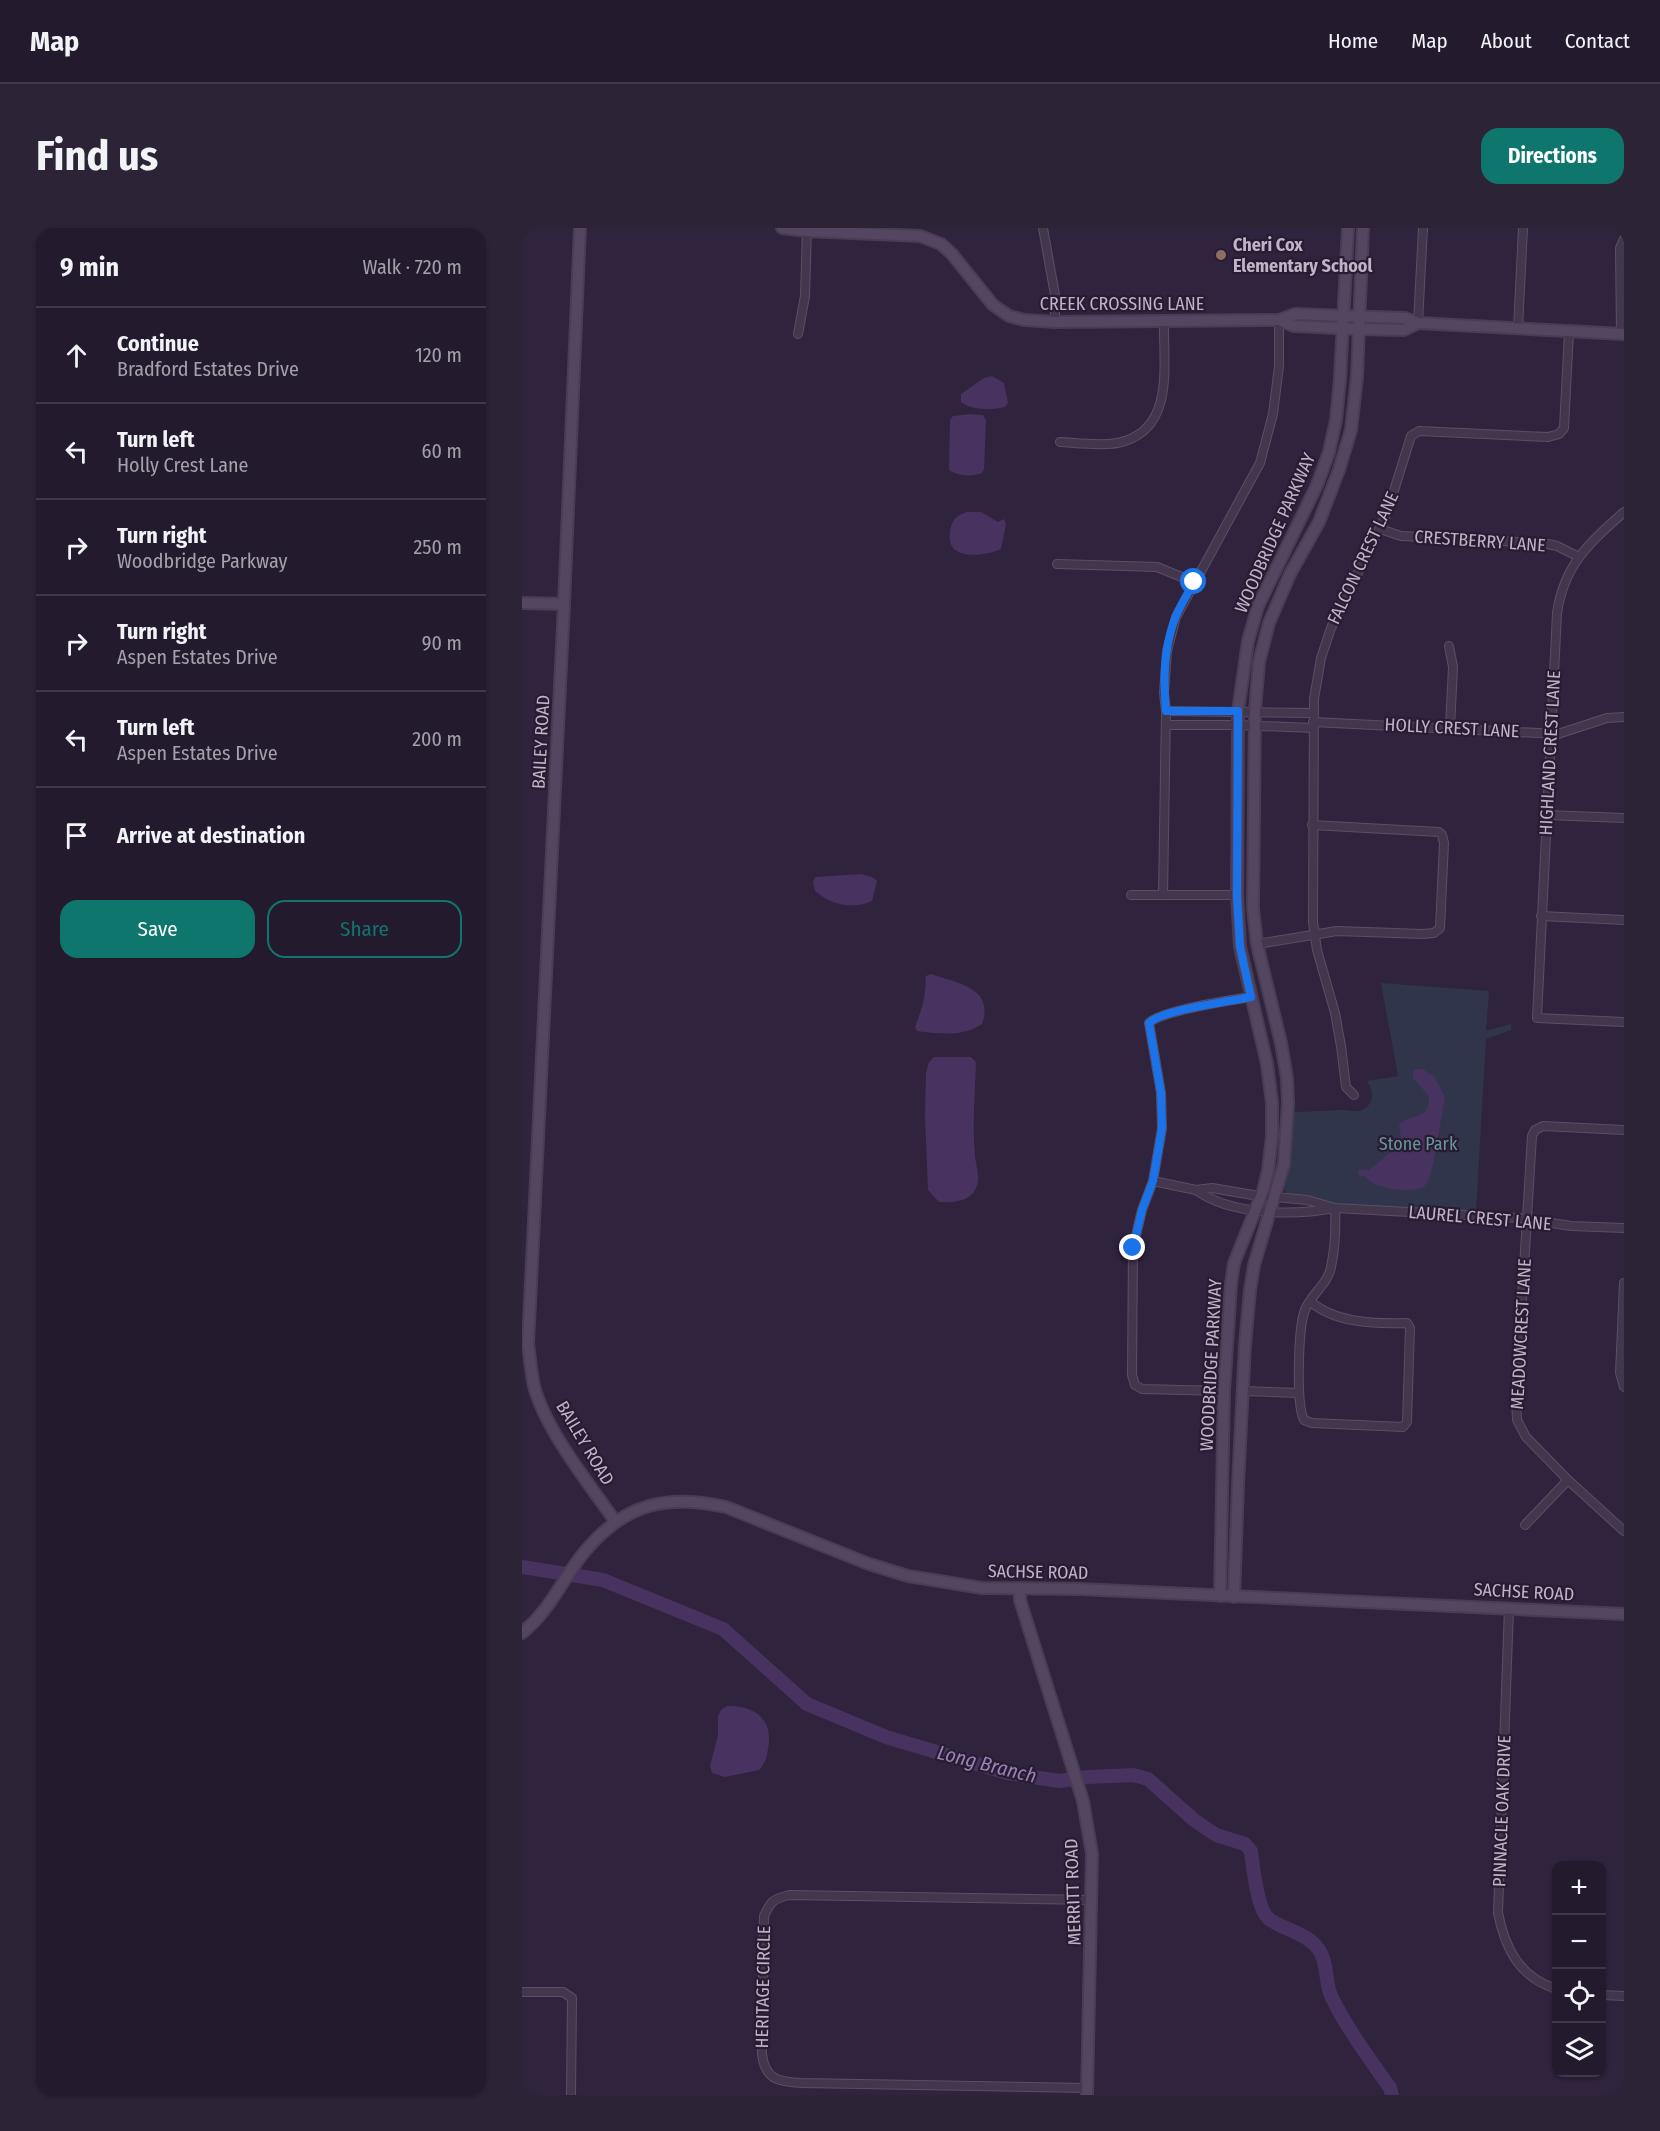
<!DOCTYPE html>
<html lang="en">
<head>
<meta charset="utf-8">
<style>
	:root { --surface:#241a2e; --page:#2c2336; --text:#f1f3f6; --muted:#a3a1aa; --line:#41384a; --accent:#0f766e }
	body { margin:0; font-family:"Fira Sans Condensed",sans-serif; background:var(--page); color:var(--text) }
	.controls { position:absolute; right:18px; bottom:18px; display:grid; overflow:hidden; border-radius:12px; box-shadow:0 2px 4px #0004 }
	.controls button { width:54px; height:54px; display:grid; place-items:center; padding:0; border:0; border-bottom:2px solid var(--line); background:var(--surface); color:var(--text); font:30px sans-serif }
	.stop { position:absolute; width:18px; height:18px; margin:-14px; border:4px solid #1a73e8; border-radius:50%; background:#fff }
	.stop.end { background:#1a73e8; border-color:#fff; box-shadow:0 2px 6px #0008 }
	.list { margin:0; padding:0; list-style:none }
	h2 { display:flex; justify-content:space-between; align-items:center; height:78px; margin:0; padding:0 24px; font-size:26px }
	h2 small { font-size:20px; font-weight:400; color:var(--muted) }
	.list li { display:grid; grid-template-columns:39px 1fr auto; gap:18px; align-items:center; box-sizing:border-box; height:96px; padding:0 24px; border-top:2px solid var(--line) }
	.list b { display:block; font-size:22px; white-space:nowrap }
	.list p { margin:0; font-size:20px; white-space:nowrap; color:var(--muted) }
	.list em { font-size:20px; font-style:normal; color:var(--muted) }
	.actions { display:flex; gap:12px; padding:18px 24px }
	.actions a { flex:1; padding:14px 0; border:2px solid var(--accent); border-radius:18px; text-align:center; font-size:21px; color:var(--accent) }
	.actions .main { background:var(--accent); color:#fff }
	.icon { flex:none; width:33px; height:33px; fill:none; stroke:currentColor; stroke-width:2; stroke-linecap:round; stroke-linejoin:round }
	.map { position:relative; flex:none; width:1102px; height:1867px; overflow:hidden; border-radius:18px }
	header { display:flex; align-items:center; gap:36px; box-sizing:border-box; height:84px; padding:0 30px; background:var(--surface); border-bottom:2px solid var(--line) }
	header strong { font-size:28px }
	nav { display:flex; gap:33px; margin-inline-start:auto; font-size:21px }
	.intro { display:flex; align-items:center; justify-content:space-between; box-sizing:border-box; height:144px; padding:0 36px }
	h1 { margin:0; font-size:42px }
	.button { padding:15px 27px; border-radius:18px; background:var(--accent); color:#fff; font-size:21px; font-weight:700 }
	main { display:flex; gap:36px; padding:0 36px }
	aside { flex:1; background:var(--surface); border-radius:18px; box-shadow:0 2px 4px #0004 }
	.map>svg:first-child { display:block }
	.green { fill:#30354c }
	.water { fill:#48325f }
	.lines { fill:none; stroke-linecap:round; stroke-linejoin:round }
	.river { stroke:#48325f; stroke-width:14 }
	.street-casing { stroke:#5b4f66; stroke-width:10 }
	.secondary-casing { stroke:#493d54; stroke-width:14 }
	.street { stroke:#43374e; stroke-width:8 }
	.secondary { stroke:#544561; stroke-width:10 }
	.route { stroke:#1a73e8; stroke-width:8 }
	.education-dot { fill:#8d6e63; stroke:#281c33; stroke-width:2 }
	.labels { text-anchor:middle; stroke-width:4.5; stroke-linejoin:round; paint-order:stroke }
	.poi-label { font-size:18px; font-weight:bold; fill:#bfb3c9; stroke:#281c33; text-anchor:start }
	.street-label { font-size:18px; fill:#bfb3c9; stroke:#281c33 }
	.park-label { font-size:18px; fill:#6a949b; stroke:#281c33 }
	.water-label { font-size:20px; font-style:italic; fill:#9b82b6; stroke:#281c33 }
</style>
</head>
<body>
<header>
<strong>Map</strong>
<nav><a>Home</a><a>Map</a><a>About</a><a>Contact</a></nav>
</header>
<div class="intro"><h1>Find us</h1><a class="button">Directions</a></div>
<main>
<aside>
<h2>9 min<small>Walk · 720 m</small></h2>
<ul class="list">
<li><svg class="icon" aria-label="ahead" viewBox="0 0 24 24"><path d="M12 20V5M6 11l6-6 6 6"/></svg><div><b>Continue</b><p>Bradford Estates Drive</p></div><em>120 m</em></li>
<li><svg class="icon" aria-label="left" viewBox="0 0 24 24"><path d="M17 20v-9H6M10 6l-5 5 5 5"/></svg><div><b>Turn left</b><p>Holly Crest Lane</p></div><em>60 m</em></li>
<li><svg class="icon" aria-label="right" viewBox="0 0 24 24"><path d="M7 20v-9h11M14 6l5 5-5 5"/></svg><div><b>Turn right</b><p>Woodbridge Parkway</p></div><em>250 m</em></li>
<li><svg class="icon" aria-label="right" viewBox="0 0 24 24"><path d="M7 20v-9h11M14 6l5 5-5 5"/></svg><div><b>Turn right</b><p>Aspen Estates Drive</p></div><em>90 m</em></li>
<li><svg class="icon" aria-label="left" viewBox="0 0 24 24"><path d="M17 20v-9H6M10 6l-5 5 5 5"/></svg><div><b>Turn left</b><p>Aspen Estates Drive</p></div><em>200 m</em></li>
<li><svg class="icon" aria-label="arrive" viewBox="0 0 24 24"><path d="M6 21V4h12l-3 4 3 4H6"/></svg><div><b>Arrive at destination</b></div></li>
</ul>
<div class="actions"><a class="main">Save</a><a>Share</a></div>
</aside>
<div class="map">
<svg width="1102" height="1867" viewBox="0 0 1102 1867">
	<rect width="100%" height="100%" fill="#30233e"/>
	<path class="green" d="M859 755 967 763 964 803 989 796V802L964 811 954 983 809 975 766 967 762 962 768 925 771 884C788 884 807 882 823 882 828 882 832 884 837 883 852 879 853 863 845 853L876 848Z"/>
	<g class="water">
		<path d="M470 148 482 155 486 175 483 179C471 182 450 183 439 174V166L462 150Z"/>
		<path d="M448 186 461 187 464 192 462 241 460 245C450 249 435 248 427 242L428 192 431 188Z"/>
		<path d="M445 284H459L476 294 482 291 484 296 479 321C461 329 423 333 428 304 430 291 434 288 445 284Z"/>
		<path d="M339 646 350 649 355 653 350 673C330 682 310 677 293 663L291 654 293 649Z"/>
		<path d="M409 746C434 755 473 759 460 796 442 809 416 806 395 803L393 799C397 788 402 776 403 763 404 758 403 753 404 748Z"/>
		<path d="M412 829H449L454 834C453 865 450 897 453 928 454 938 459 951 454 960 448 974 430 975 417 974L406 962 403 888 404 845 407 834Z"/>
		<path d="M893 841H900L912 848 923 869 911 937C908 944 908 954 901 959 892 965 859 961 849 954 847 953 845 950 843 948H837L836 942H847L873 921 879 910 877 897C889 884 907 894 907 868L891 850V844Z"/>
		<path d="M205 1478C233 1477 252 1492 246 1521 245 1529 243 1536 237 1542L203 1549 190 1545 188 1538 196 1507V1488L199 1482Z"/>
	</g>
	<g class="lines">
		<path class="river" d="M0 1339 81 1352 201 1401 285 1476 364 1509 485 1545 537 1553 566 1549 611 1547 626 1551 672 1592 694 1607 723 1616 729 1623C731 1638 735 1680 746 1690 757 1700 782 1704 794 1718 807 1732 802 1754 810 1770 826 1802 847 1830 868 1860L870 1867"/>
		<g class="street-casing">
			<g id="street">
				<polyline points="521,0 533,67 533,94"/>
				<polyline points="896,95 901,0"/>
				<polyline points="996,101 1001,0"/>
				<polyline points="276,106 283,68 285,0"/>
				<polyline points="1099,106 1098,20 1102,11"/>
				<path d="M538 214C556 215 587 219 603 213 653 197 641 134 642 94"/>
				<path d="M1102 284C1067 315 1042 337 1035 385L1015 790 1102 794"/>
				<polyline points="858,301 879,308 1021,315 1035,318 1057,329"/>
				<polyline points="535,336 635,339 672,354"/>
				<polyline points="927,418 931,439 928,500"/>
				<polyline points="644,483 791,485"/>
				<polyline points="791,494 1036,506 1085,490 1102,489"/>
				<polyline points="644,497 715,497 791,500"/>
				<polyline points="1024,587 1102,590"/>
				<polyline points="609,667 715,667"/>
				<polyline points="641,667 644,483 642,465 645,423 654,389 738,235 751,186 757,138 757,92"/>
				<polyline points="1019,688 1102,692"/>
				<polyline points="735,716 815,703 901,706 912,705 918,700 922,615 920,607 917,604 790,597"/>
				<polyline points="832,867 824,859 819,818 813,785 795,722 791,694 792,471 799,430 809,400 865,285 889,208 897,203 1026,209 1037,206 1042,200 1047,104"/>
				<polyline points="1102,902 1021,898 1013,902 1010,908 994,1171 995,1192 1004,1209 1046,1252 1102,1303"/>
				<polyline points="631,953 674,962 690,960 731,967 785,972 813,980 997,990 1049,998 1102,1000"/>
				<path d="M674 962C708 987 771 988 812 980"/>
				<polyline points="1102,1055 1098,1145 1102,1159"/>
				<path d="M788 1073C812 1095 853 1096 885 1095L888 1100 885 1194 881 1199 790 1195 782 1192C774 1177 776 1099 783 1082 789 1066 806 1056 809 1039 813 1020 814 1000 813 980"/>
				<path d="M702 1163 620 1161 613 1157 610 1147 611 1020 620 982 631 953 640 900 639 865 627 795C639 783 709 772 729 769"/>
				<polyline points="721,1163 777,1165"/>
				<polyline points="1003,1297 1046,1252"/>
				<path d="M987 1380 976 1685C983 1720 997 1749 1034 1761"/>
				<polyline points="0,1764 41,1764 50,1770 49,1867"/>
				<polyline points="1080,1767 1102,1768"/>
				<path d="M565 1860 280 1855C257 1854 243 1852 240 1826L242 1688C249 1673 251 1671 267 1667L570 1672"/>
			</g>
		</g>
		<g class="secondary-casing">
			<g id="secondary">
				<path d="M58 0 42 376 6 1116C8 1130 9 1144 12 1158 23 1201 67 1256 93 1293"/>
				<polyline points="260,0 285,3 398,8 419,16 430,26 471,77 487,88 502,92 533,94 757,92 773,86 822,88 883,90 896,95 1102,106"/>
				<polyline points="757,92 772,98 836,101 882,102 896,95"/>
				<polyline points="0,375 42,376"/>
				<polyline points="498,1361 498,1372 561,1573 570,1626 565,1867"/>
				<polyline points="698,1368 702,1163 709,1056 712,1035 741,963 746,943 750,908 750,875 745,836 718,719 715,667 716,483 726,413 736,378 795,257 807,224 814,192 818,151 826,0"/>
				<polyline points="712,1369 716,1257 723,1117 728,1062 732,1037 762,936 766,875 765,850 759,815 735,716 731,680 733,483 737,434 747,395 768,346 797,294 817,242 829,202 835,149 841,0"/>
				<path d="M0 1405C29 1382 41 1349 64 1322 104 1275 145 1266 204 1279L347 1336 386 1348 460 1360 557 1361 1102 1386"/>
			</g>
		</g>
		<use href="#street" class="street"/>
		<use href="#secondary" class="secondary"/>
	</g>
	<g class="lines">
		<path class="route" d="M611 1020 620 982 631 953 640 900 639 865 627 795C639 782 709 773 729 769L718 719 715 668 716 483H644C641 452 642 417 654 388 659 376 666 365 672 354"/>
	</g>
	<circle class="education-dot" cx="699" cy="27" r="6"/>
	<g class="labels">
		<g class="poi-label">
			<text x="711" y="23">Cheri Cox<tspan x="711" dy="21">Elementary School</tspan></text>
		</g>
		<g class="street-label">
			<text x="600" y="82">CREEK CROSSING LANE</text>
			<text transform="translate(753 305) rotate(-66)" y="6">WOODBRIDGE PARKWAY</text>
			<text transform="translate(958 313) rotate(4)" y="6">CRESTBERRY LANE</text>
			<text transform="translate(841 330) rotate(-65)" y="6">FALCON CREST LANE</text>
			<text transform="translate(930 500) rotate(3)" y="6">HOLLY CREST LANE</text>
			<text transform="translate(19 514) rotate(-87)" y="6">BAILEY ROAD</text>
			<text transform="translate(1028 525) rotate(-87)" y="6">HIGHLAND CREST LANE</text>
			<text transform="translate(958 990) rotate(5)" y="6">LAUREL CREST LANE</text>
			<text transform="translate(999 1106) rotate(-87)" y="6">MEADOWCREST LANE</text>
			<text transform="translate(689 1137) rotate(-87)" y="6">WOODBRIDGE PARKWAY</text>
			<text transform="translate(63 1215) rotate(59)" y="6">BAILEY ROAD</text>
			<text transform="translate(516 1344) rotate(1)" y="6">SACHSE ROAD</text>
			<text transform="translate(1002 1364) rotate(3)" y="6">SACHSE ROAD</text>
			<text transform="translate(980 1583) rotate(-88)" y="6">PINNACLE OAK DRIVE</text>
			<text transform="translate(551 1664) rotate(-92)" y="6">MERRITT ROAD</text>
			<text transform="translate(241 1759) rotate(-89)" y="6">HERITAGE CIRCLE</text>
		</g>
		<g class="park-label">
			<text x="896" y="922">Stone Park</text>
		</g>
		<g class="water-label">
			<text transform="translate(465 1536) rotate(14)" y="7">Long Branch</text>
		</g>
	</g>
</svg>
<div class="controls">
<button>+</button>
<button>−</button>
<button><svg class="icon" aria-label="locate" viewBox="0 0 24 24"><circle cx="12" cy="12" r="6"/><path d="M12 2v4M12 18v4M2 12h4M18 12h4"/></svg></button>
<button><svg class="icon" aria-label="layers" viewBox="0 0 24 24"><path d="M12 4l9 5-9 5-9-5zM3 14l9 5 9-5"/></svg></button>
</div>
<div class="stop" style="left:672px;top:354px"></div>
<div class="stop end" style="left:611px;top:1020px"></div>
</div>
</main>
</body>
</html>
